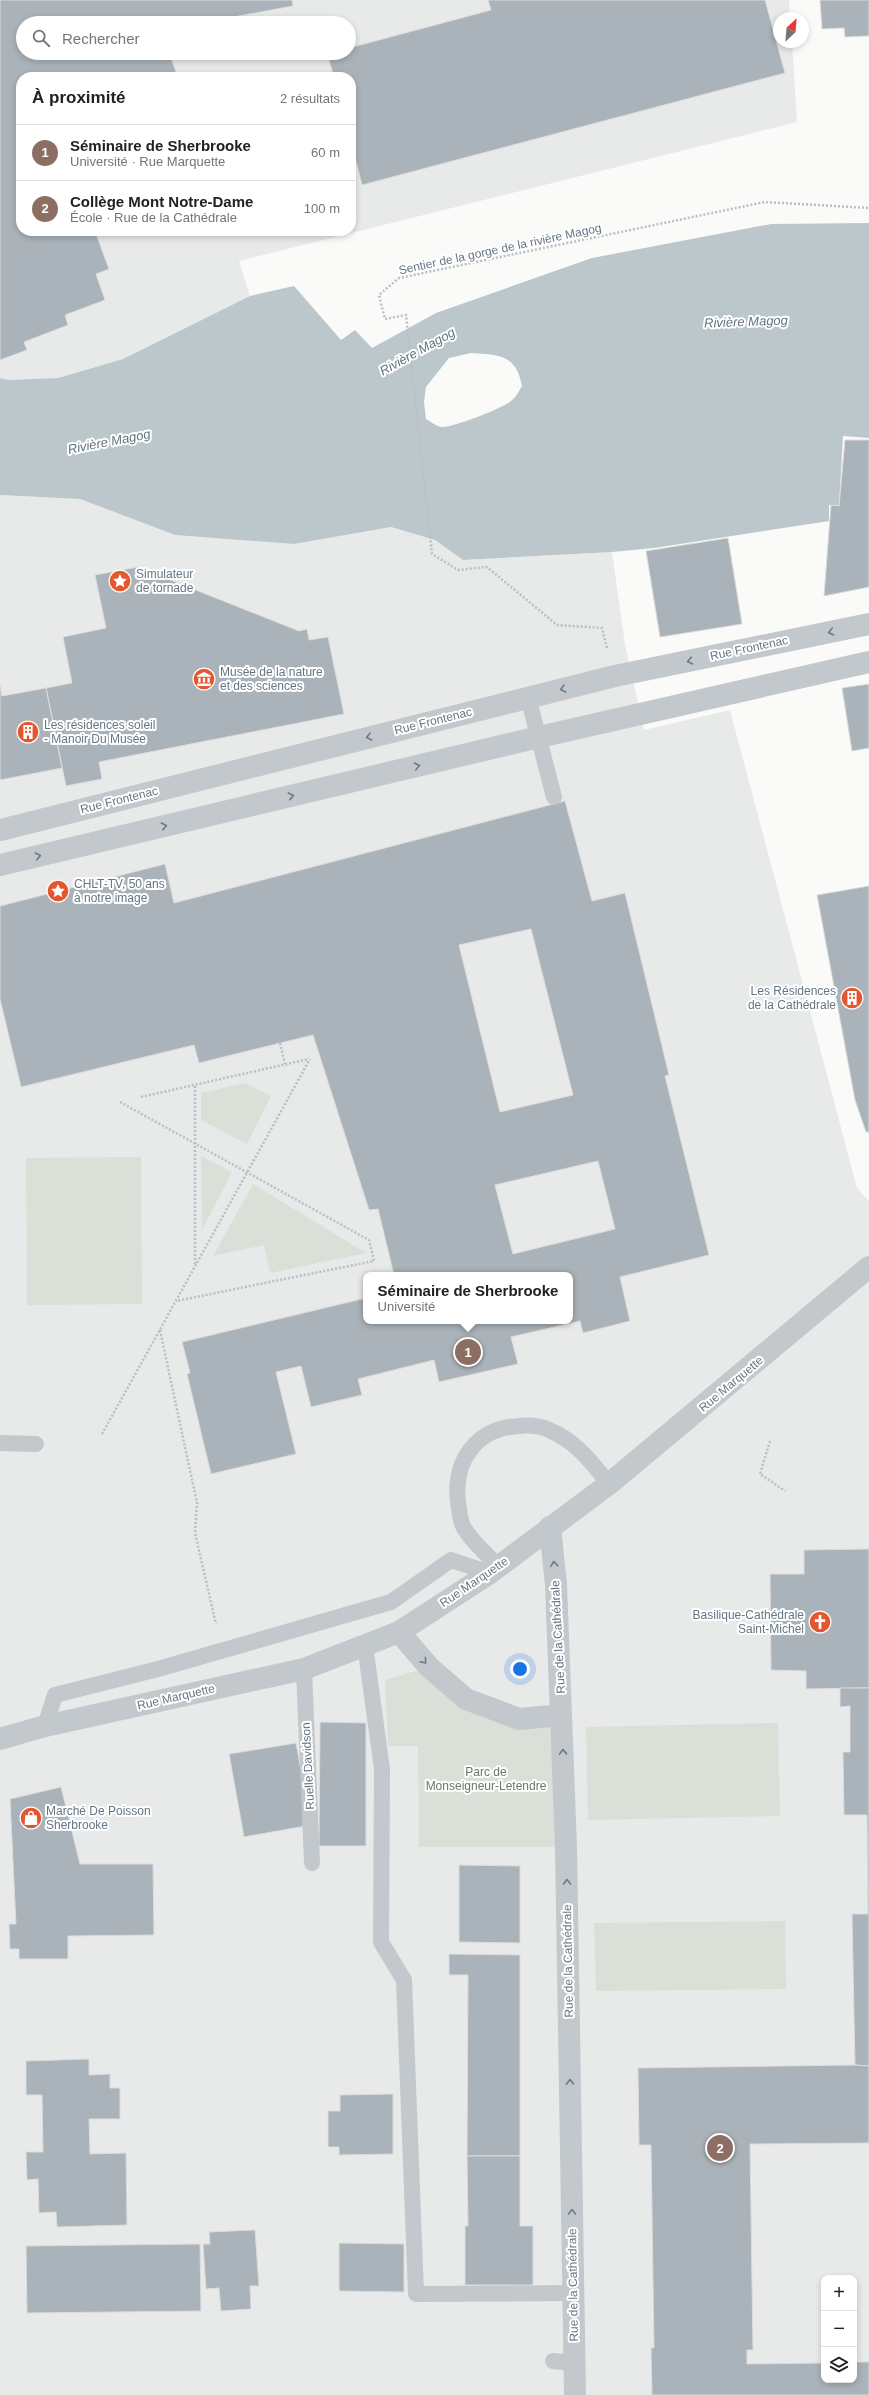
<!DOCTYPE html>
<html lang="fr">
<head>
<meta charset="utf-8">
<style>
	:root { --surface:#fff; --page:#f2f2f2; --text:#202124; --muted:#757577; --line:#e0e0e0; --accent:#e4572e }
	body { margin:0; font-family:Helvetica,sans-serif; background:var(--page); color:var(--text) }
	.controls { position:absolute; right:12px; bottom:12px; display:grid; overflow:hidden; border-radius:8px; box-shadow:0 2px 6px #0003 }
	.controls button { width:36px; height:36px; display:grid; place-items:center; padding:0; border:0; border-bottom:1px solid var(--line); background:var(--surface); color:var(--text); font:20px sans-serif }
	.compass { position:absolute; left:773px; top:12px; width:36px; height:36px; border-radius:50%; background:var(--surface); box-shadow:0 2px 6px #0003; rotate:26deg }
	.you { position:absolute; left:520px; top:1669px; width:14px; height:14px; margin:-10px; border:3px solid #fff; border-radius:50%; background:#1a73e8; box-shadow:0 0 0 6px #1a73e833 }
	.badge { display:grid; place-items:center; width:26px; height:26px; border-radius:50%; background:var(--accent); color:#fff; font-size:13px; font-weight:700 }
	.pin { position:absolute; translate:-50% -50%; border:2px solid #fff; box-shadow:0 1px 4px #0006 }
	.popup { position:absolute; left:363px; top:1272px; width:210px; height:52px; box-sizing:border-box; display:grid; place-content:center; border-radius:8px; background:var(--surface); filter:drop-shadow(0 1px 3px #0005); font-size:13px; white-space:nowrap; color:var(--muted) }
	.popup b { font-size:15px; color:var(--text) }
	.popup::after { content:''; position:absolute; left:50%; top:100%; margin-left:-8px; border:8px solid transparent; border-top-color:var(--surface) }
	.list { margin:0; padding:0; list-style:none }
	h2 { display:flex; justify-content:space-between; align-items:center; height:52px; margin:0; padding:0 16px; font-size:17px }
	h2 small { font-size:13px; font-weight:400; color:var(--muted) }
	.list li { display:grid; grid-template-columns:26px 1fr auto; gap:12px; align-items:center; box-sizing:border-box; height:56px; padding:0 16px; border-top:1px solid var(--line) }
	.list b { display:block; font-size:15px; white-space:nowrap }
	.list p { margin:0; font-size:13px; white-space:nowrap; color:var(--muted) }
	.list em { font-size:13px; font-style:normal; color:var(--muted) }
	.icon { flex:none; width:22px; height:22px; fill:none; stroke:currentColor; stroke-width:2; stroke-linecap:round; stroke-linejoin:round }
	.map { position:relative; flex:none; width:869px; height:2395px; overflow:hidden }
	.search { position:absolute; background:var(--surface); box-shadow:0 2px 6px #0003; left:16px; top:16px; width:340px; height:44px; display:flex; align-items:center; gap:10px; box-sizing:border-box; padding:0 14px; border-radius:22px; color:var(--muted); font-size:15px }
	.panel { position:absolute; background:var(--surface); box-shadow:0 2px 6px #0003; left:16px; top:72px; width:340px; height:164px; border-radius:16px }
	.map>svg:first-child { display:block }
	.built { fill:#e8e9e9; fill-rule:evenodd }
	.green { fill:#dadfd7 }
	.water { fill:#bbc7cb; fill-rule:evenodd }
	.building { fill:#aab3b9; stroke:#dcdcda; fill-rule:evenodd }
	.lines { fill:none; stroke-linecap:round; stroke-linejoin:round }
	.path { stroke:#bbbfc2; stroke-width:2.5; stroke-dasharray:2 2; stroke-linecap:butt }
	.lane { stroke:#c3c8cc; stroke-width:16 }
	.street { stroke:#c3c8cc; stroke-width:22 }
	.oneway { stroke:#6a7a87 }
	.labels { text-anchor:middle; stroke-width:4; stroke-linejoin:round; paint-order:stroke }
	.street-label { font-size:12px; fill:#657683; stroke:#fff }
	.poi-label { font-size:12px; fill:#657683; stroke:#fff; text-anchor:start }
	.park-label { font-size:12px; fill:#687a64; stroke:#fff }
	.water-label { font-size:13px; font-style:italic; fill:#60757c; stroke:#fff }
</style>
</head>
<body>
<div class="map">
<svg width="869" height="2395" viewBox="0 0 869 2395">
	<rect width="100%" height="100%" fill="#fafaf8"/>
	<g class="built">
		<path d="M0 0H789L790 18H779V42H792L797 122 239 261 250 296 123 359 58 378 9 380 0 378ZM23 23H349V53H23ZM21 77H351V231H21Z"/>
		<path d="M0 495 80 499 175 535 294 544 391 527 435 540 463 560 612 552 625 644 644 730 730 710 857 1188 869 1201V2395H0ZM366 1275H570V1321H366ZM824 2278H854V2380H824Z"/>
	</g>
	<g class="green">
		<polygon points="245,1083 271,1096 247,1144 201,1120 201,1093"/>
		<polygon points="201,1156 232,1172 202,1230"/>
		<polygon points="141,1157 142,1304 27,1305 26,1158"/>
		<polygon points="253,1184 366,1253 270,1273 264,1245 213,1256"/>
		<polygon points="429,1667 466,1699 561,1715 566,1847 419,1847 418,1746 388,1746 385,1680"/>
		<polygon points="778,1723 780,1816 588,1820 586,1727"/>
		<polygon points="785,1921 786,1989 596,1991 594,1923"/>
	</g>
	<path class="water" d="M869 223V438L843 436 839 505H829V521L654 548 612 552 463 560 435 540 391 527 294 544 175 535 80 499 0 495V378L9 380 58 378 123 359 250 296 294 286 341 340 355 330 372 348 436 313 592 258 771 224ZM471 353C499 355 516 354 522 386 519 391 516 397 511 401 504 408 452 428 442 427 437 427 430 421 426 419L424 402 426 387 449 358Z"/>
	<g class="building">
		<polygon points="0,0 292,0 293,6 201,23 23,23 23,53 169,53 178,77 21,77 21,231 95,231 109,269 96,274 105,300 65,315 68,325 24,342 27,350 0,360"/>
		<polygon points="488,0 765,0 785,73 362,185 356,161 351,162 351,77 334,77 327,53 349,53 349,48 491,10"/>
		<polygon points="820,0 869,0 869,36 845,37 844,28 822,29"/>
		<polygon points="845,440 869,440 869,587 824,596 831,505 839,506"/>
		<polygon points="728,538 742,624 660,637 646,551"/>
		<polygon points="138,567 299,631 307,629 309,640 328,637 344,714 99,762 102,779 66,786 46,688 72,683 63,637 106,628 95,575"/>
		<polygon points="869,684 869,748 852,751 842,688"/>
		<polygon points="0,685 2,696 46,688 62,768 0,780"/>
		<path d="M565 801 592 901 625 893 669 1075 665 1076 709 1255 620 1277 630 1321 583 1333 580 1321 511 1337 518 1364 439 1382 434 1360 358 1379 362 1395 311 1407 301 1366 276 1372 296 1454 211 1474 187 1374 190 1373 182 1342 366 1298V1321H570V1275H394L378 1209 369 1210 313 1035 199 1063 194 1045 21 1087 0 999V906L165 864 174 903ZM531 929 573 1095 500 1112 459 945ZM598 1161 615 1229 513 1254 495 1185Z"/>
		<polygon points="869,886 869,1132 866,1132 855,1100 817,895"/>
		<polygon points="869,1549 869,1688 806,1689 806,1671 771,1670 770,1574 804,1574 804,1550"/>
		<polygon points="840,1688 869,1688 869,2066 855,2065 852,1914 868,1914 867,1815 844,1815 843,1752 850,1752 850,1706 840,1707"/>
		<polygon points="320,1722 366,1723 366,1846 319,1846"/>
		<polygon points="296,1743 311,1825 244,1837 229,1754"/>
		<polygon points="61,1787 80,1864 153,1864 154,1935 68,1936 68,1959 19,1959 19,1949 10,1949 9,1924 16,1924 10,1799"/>
		<polygon points="459,1865 520,1866 520,1943 459,1942"/>
		<polygon points="449,1954 520,1955 520,2156 467,2156 468,1975 449,1975"/>
		<polygon points="89,2059 89,2075 110,2074 110,2088 120,2088 120,2119 89,2119 90,2154 126,2153 127,2225 57,2227 56,2212 39,2213 38,2179 27,2180 26,2152 43,2152 42,2095 26,2095 26,2061"/>
		<polygon points="855,2065 869,2066 869,2143 750,2144 753,2350 747,2350 747,2364 824,2363 824,2380 854,2380 854,2362 869,2362 869,2395 652,2395 651,2348 654,2348 651,2145 639,2145 638,2068"/>
		<polygon points="393,2094 393,2154 339,2155 339,2147 328,2147 328,2111 340,2111 340,2095"/>
		<polygon points="467,2156 520,2156 520,2226 533,2226 533,2285 465,2285 465,2226 468,2226"/>
		<polygon points="255,2230 259,2286 250,2286 251,2309 221,2311 219,2288 206,2289 203,2244 210,2244 209,2232"/>
		<polygon points="339,2243 404,2244 404,2292 339,2291"/>
		<polygon points="200,2244 201,2311 27,2313 26,2246"/>
	</g>
	<g class="lines">
		<g class="path">
			<polyline points="607,648 602,628 557,625 487,567 458,570 432,554 406,315 385,319 379,295 399,278 765,202 869,208"/>
			<polyline points="280,1043 285,1064"/>
			<polyline points="141,1097 309,1059"/>
			<polyline points="120,1102 369,1240 374,1261 176,1301"/>
			<polyline points="195,1264 195,1084"/>
			<polyline points="160,1330 197,1503 195,1533 216,1624"/>
			<polyline points="102,1434 310,1059"/>
			<polyline points="770,1441 760,1474 785,1491"/>
		</g>
		<g class="lane">
			<polyline points="528,697 554,797"/>
			<polyline points="0,1443 36,1444"/>
			<path d="M498 1567C488 1555 472 1542 464 1528 460 1521 459 1510 458 1502 453 1460 477 1428 519 1426 529 1425 540 1426 549 1430 576 1441 591 1462 609 1484"/>
			<polyline points="365,1645 382,1769 381,1942 404,1980 416,2294 573,2293"/>
			<polyline points="304,1669 312,1863"/>
			<polyline points="45,1726 55,1695 158,1669 391,1602 451,1560 490,1573"/>
			<polyline points="553,2361 574,2363"/>
		</g>
		<g class="street">
			<polyline points="0,830 615,676 869,624"/>
			<polyline points="0,865 539,737 869,662"/>
			<polyline points="550,1527 556,1585 566,1847 575,2395"/>
			<polyline points="399,1632 429,1667 466,1699 519,1719 561,1715"/>
			<polyline points="0,1739 45,1726 304,1669 399,1632 490,1573 609,1484 869,1267"/>
		</g>
	</g>
	<defs><path id="oneway-chevron" d="M-2-3.5L2.5 0L-2 3.5" fill="none" stroke-width="1.6" stroke-linecap="round" stroke-linejoin="round"/></defs>
	<g class="oneway">
		<use href="#oneway-chevron" transform="translate(831 632) rotate(168)"/>
		<use href="#oneway-chevron" transform="translate(690 661) rotate(168)"/>
		<use href="#oneway-chevron" transform="translate(563 689) rotate(166)"/>
		<use href="#oneway-chevron" transform="translate(369 737) rotate(166)"/>
		<use href="#oneway-chevron" transform="translate(417 766) rotate(-13)"/>
		<use href="#oneway-chevron" transform="translate(291 796) rotate(-13)"/>
		<use href="#oneway-chevron" transform="translate(164 826) rotate(-13)"/>
		<use href="#oneway-chevron" transform="translate(38 856) rotate(-13)"/>
		<use href="#oneway-chevron" transform="translate(554 1564) rotate(-96)"/>
		<use href="#oneway-chevron" transform="translate(424 1661) rotate(50)"/>
		<use href="#oneway-chevron" transform="translate(563 1752) rotate(-92)"/>
		<use href="#oneway-chevron" transform="translate(567 1882) rotate(-91)"/>
		<use href="#oneway-chevron" transform="translate(570 2082) rotate(-91)"/>
		<use href="#oneway-chevron" transform="translate(572 2212) rotate(-91)"/>
	</g>
	<defs>
		<g id="sight-disc" transform="scale(1.15)"><circle r="9.5" fill="#e4572e" stroke="#fff"/><path d="M0-6L1.8-2.2L6-1.7L2.9 1.2L3.7 5.4L0 3.3L-3.7 5.4L-2.9 1.2L-6-1.7L-1.8-2.2Z" fill="#fff"/></g>
		<g id="museum-disc" transform="scale(1.15)"><circle r="9.5" fill="#e4572e" stroke="#fff"/><path d="M0-6L6-3V-2H-6V-3ZM-5-1h2V3h-2ZM-1-1h2V3h-2ZM3-1h2V3H3ZM-6 4H6V6H-6Z" fill="#fff"/></g>
		<g id="building-disc" transform="scale(1.15)"><circle r="9.5" fill="#e4572e" stroke="#fff"/><path d="M-4-6H4V6H1V3H-1V6H-4ZM-2.5-4.3h1.7v1.8h-1.7ZM.8-4.3h1.7v1.8H.8ZM-2.5-1h1.7V.8h-1.7ZM.8-1h1.7V.8H.8Z" fill="#fff"/></g>
		<g id="church-disc" transform="scale(1.15)"><circle r="9.5" fill="#e4572e" stroke="#fff"/><path d="M-1.2-6h2.4v3.5h3.3v2.4h-3.3V6h-2.4V-.1h-3.3v-2.4h3.3Z" fill="#fff"/></g>
		<g id="shop-disc" transform="scale(1.15)"><circle r="9.5" fill="#e4572e" stroke="#fff"/><path d="M-5-2.5h2.3a2.7 3.5 0 0 1 5.4 0H5L5.5 6h-11ZM-1.5-2.5h3a1.5 2.3 0 0 0-3 0Z" fill="#fff"/></g>
	</defs>
	<g fill-rule="evenodd">
		<use href="#sight-disc" x="120" y="581"/>
		<use href="#museum-disc" x="204" y="679"/>
		<use href="#building-disc" x="28" y="732"/>
		<use href="#sight-disc" x="58" y="891"/>
		<use href="#building-disc" x="852" y="998"/>
		<use href="#church-disc" x="820" y="1622"/>
		<use href="#shop-disc" x="31" y="1818"/>
	</g>
	<g class="labels">
		<g class="street-label">
			<text transform="translate(500 249) rotate(-12)" y="4">Sentier de la gorge de la rivière Magog</text>
			<text transform="translate(749 648) rotate(-12)" y="4">Rue Frontenac</text>
			<text transform="translate(433 721) rotate(-14)" y="4">Rue Frontenac</text>
			<text transform="translate(119 800) rotate(-14)" y="4">Rue Frontenac</text>
			<text transform="translate(731 1384) rotate(-40)" y="4">Rue Marquette</text>
			<text transform="translate(474 1582) rotate(-34)" y="4">Rue Marquette</text>
			<text transform="translate(558 1637) rotate(-93)" y="4">Rue de la Cathédrale</text>
			<text transform="translate(176 1697) rotate(-13)" y="4">Rue Marquette</text>
			<text transform="translate(308 1766) rotate(-93)" y="4">Ruelle Davidson</text>
			<text transform="translate(568 1961) rotate(-91)" y="4">Rue de la Cathédrale</text>
			<text transform="translate(573 2285) rotate(-91)" y="4">Rue de la Cathédrale</text>
		</g>
		<g class="poi-label">
			<text x="136" y="578">Simulateur<tspan x="136" dy="14">de tornade</tspan></text>
			<text x="220" y="676">Musée de la nature<tspan x="220" dy="14">et des sciences</tspan></text>
			<text x="44" y="729">Les résidences soleil<tspan x="44" dy="14">- Manoir Du Musée</tspan></text>
			<text x="74" y="888">CHLT-TV, 50 ans<tspan x="74" dy="14">à notre image</tspan></text>
			<text x="836" y="995" text-anchor="end">Les Résidences<tspan x="836" dy="14">de la Cathédrale</tspan></text>
			<text x="804" y="1619" text-anchor="end">Basilique-Cathédrale<tspan x="804" dy="14">Saint-Michel</tspan></text>
			<text x="46" y="1815">Marché De Poisson<tspan x="46" dy="14">Sherbrooke</tspan></text>
		</g>
		<g class="park-label">
			<text x="486" y="1776">Parc de<tspan x="486" dy="14">Monseigneur-Letendre</tspan></text>
		</g>
		<g class="water-label">
			<text transform="translate(746 321) rotate(-2)" y="5">Rivière Magog</text>
			<text transform="translate(417 351) rotate(-29)" y="5">Rivière Magog</text>
			<text transform="translate(109 441) rotate(-11)" y="5">Rivière Magog</text>
		</g>
	</g>
</svg>
<div class="controls">
<button>+</button>
<button>−</button>
<button><svg class="icon" aria-label="layers" viewBox="0 0 24 24"><path d="M12 4l9 5-9 5-9-5zM3 14l9 5 9-5"/></svg></button>
</div>
<svg class="compass" viewBox="-18 -18 36 36"><path d="M0-13l5 13h-10z" fill="#e53935"/><path d="M0 13l5-13h-10z" fill="#757577"/></svg>
<div class="you"></div>
<div class="pin badge" style="left:468px;top:1352px;background:#8d6e63">1</div>
<div class="popup"><b>Séminaire de Sherbrooke</b>Université</div>
<div class="pin badge" style="left:720px;top:2148px;background:#8d6e63">2</div>
<div class="search"><svg class="icon" aria-label="search" viewBox="0 0 24 24"><circle cx="10" cy="10" r="6"/><path d="M15 15l6 6"/></svg>Rechercher</div>
<section class="panel">
<h2>À proximité<small>2 résultats</small></h2>
<ul class="list">
<li><span class="badge" style="background:#8d6e63">1</span><div><b>Séminaire de Sherbrooke</b><p>Université · Rue Marquette</p></div><em>60 m</em></li>
<li><span class="badge" style="background:#8d6e63">2</span><div><b>Collège Mont Notre-Dame</b><p>École · Rue de la Cathédrale</p></div><em>100 m</em></li>
</ul>
</section>
</div>
</body>
</html>
